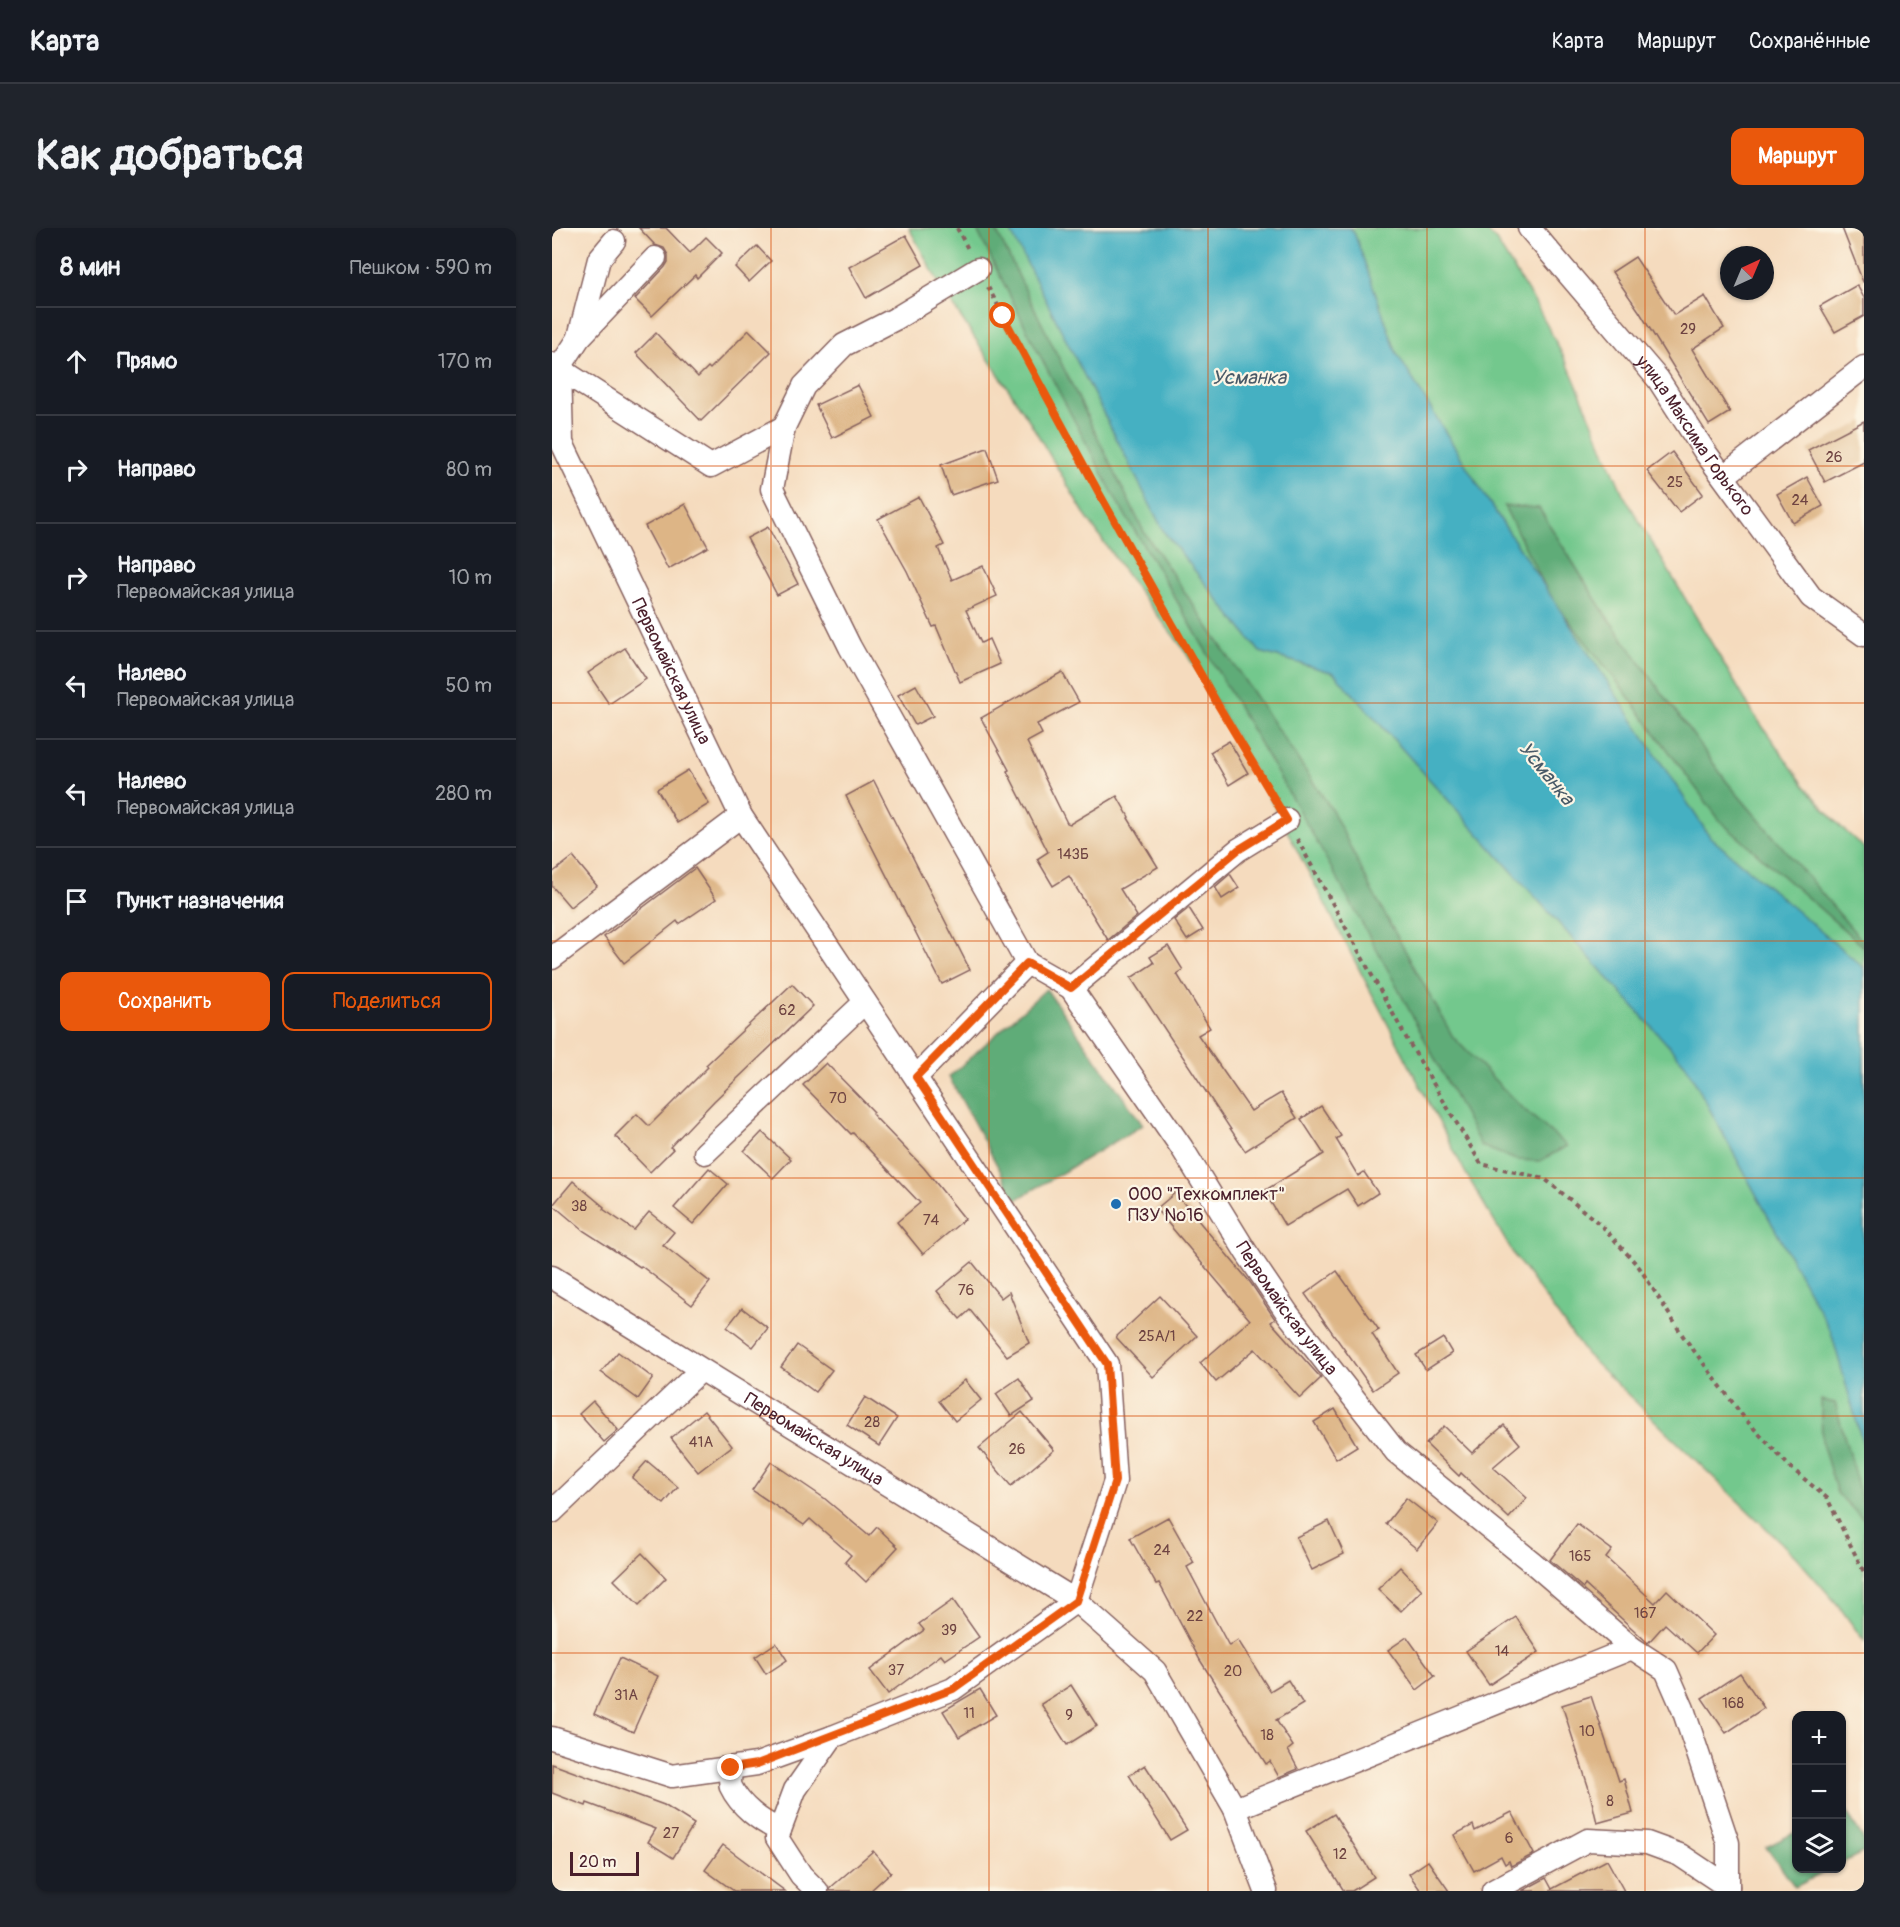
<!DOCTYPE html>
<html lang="ru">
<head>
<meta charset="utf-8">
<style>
	:root { --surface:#171b24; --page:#20242c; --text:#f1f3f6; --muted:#9ea1a6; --line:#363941; --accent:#ea580c }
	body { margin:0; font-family:Pangolin,sans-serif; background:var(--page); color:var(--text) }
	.controls { position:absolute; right:18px; bottom:18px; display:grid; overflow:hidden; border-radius:12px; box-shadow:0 2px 4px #0004 }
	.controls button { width:54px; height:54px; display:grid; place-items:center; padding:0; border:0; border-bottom:2px solid var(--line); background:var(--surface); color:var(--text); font:30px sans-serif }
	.compass { position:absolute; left:1168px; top:18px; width:54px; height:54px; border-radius:50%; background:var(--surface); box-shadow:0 2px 4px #0004; rotate:44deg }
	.scale { position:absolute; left:18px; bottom:15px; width:69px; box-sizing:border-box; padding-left:6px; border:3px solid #4a1f2b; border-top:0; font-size:16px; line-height:21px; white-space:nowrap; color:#4a1f2b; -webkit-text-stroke:4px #fcf5e5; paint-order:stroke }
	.stop { position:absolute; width:18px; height:18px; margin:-14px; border:4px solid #ea580c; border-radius:50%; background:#fff }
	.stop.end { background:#ea580c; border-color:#fff; box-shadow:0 2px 6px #0008 }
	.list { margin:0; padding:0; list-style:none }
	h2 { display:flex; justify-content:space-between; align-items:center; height:78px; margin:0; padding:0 24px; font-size:26px }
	h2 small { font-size:20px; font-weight:400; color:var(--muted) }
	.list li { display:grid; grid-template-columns:39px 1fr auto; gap:18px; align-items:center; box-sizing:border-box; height:108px; padding:0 24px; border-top:2px solid var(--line) }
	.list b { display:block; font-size:22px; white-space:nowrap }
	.list p { margin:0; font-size:20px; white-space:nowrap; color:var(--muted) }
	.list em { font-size:20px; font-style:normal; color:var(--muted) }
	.actions { display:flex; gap:12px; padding:18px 24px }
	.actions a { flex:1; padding:14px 0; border:2px solid var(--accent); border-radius:12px; text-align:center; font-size:21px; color:var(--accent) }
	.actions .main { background:var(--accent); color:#fff }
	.icon { flex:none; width:33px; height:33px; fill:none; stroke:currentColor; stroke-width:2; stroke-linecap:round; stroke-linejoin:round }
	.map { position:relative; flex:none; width:1312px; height:1663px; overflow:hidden; border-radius:12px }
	header { display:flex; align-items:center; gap:36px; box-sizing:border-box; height:84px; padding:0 30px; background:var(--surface); border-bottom:2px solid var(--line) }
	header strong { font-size:28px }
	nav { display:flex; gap:33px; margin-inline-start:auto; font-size:21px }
	.intro { display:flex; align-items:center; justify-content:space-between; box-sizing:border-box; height:144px; padding:0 36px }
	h1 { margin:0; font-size:42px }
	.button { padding:15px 27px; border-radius:12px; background:var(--accent); color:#fff; font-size:21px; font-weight:700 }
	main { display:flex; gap:36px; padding:0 36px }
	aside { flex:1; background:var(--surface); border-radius:12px; box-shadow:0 2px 4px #0004 }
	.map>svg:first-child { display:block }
	.green { fill:#73c88d; stroke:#5e745c; stroke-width:1.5 }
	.forest { fill:#5eac78; stroke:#546652; stroke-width:1.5 }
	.water { fill:#44b0c2; stroke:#476876; stroke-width:1.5 }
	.building { fill:#ddb586 }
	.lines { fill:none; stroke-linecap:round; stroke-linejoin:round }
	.minor-casing { stroke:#86615e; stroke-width:25 }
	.path { stroke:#86615e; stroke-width:4; stroke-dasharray:4.5 4.5; stroke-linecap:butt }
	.minor { stroke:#fff; stroke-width:22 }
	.route { stroke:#ea580c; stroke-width:8 }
	.grid { fill:none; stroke:#d8530f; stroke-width:1.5; stroke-opacity:0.55 }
	.poi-dot { fill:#1f6fb2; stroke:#fcf5e5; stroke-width:2 }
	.labels { text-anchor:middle; stroke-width:4.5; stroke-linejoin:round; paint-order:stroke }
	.number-label { font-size:15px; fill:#6f4442 }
	.street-label { font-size:18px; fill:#4a1f2b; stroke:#fcf5e5 }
	.poi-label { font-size:18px; fill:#4a1f2b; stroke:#fcf5e5; text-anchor:start }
	.water-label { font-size:20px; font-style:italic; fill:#485967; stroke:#fcf5e5 }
</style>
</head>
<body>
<header>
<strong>Карта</strong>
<nav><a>Карта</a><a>Маршрут</a><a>Сохранённые</a></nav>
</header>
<div class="intro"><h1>Как добраться</h1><a class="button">Маршрут</a></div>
<main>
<aside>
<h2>8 мин<small>Пешком · 590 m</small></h2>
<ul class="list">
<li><svg class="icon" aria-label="ahead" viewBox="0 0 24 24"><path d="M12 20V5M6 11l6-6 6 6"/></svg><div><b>Прямо</b></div><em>170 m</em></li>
<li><svg class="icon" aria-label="right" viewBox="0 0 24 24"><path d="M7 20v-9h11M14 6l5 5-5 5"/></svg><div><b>Направо</b></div><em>80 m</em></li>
<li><svg class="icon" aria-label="right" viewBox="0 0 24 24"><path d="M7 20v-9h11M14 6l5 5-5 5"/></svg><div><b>Направо</b><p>Первомайская улица</p></div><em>10 m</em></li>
<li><svg class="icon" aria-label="left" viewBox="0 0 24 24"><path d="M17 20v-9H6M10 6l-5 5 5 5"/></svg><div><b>Налево</b><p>Первомайская улица</p></div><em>50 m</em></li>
<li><svg class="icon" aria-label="left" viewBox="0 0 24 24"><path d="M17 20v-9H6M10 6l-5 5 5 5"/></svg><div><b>Налево</b><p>Первомайская улица</p></div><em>280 m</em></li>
<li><svg class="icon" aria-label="arrive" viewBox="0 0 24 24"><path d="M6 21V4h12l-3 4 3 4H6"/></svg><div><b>Пункт назначения</b></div></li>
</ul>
<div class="actions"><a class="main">Сохранить</a><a>Поделиться</a></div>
</aside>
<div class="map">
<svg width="1312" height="1663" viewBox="0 0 1312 1663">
	<rect width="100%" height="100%" fill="#fcf5e5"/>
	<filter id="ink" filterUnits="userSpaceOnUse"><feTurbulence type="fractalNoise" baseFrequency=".0167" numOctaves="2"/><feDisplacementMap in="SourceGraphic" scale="12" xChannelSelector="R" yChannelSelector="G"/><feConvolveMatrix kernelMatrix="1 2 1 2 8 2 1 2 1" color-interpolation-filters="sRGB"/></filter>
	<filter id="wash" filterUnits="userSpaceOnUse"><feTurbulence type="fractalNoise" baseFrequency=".008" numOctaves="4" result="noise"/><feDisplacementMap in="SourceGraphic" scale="24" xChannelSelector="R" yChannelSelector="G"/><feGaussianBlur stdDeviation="1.35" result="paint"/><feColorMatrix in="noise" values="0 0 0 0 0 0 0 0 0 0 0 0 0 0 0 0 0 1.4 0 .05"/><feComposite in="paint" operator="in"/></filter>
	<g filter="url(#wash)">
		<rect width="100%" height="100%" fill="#f5dbbe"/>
		<polygon class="green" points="357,0 931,0 943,11 985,78 1017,139 1071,266 1201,485 1252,557 1288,598 1312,620 1312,1413 1286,1377 1244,1329 1034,1126 962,1027 913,944 722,578 662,471 631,420 579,353 535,290 477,192 389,59"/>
		<g class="forest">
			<polygon points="424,0 443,0 592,304 780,582 820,663 901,809 968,878 1015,918 988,933 964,932 929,918 837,744 757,600 618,361 567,277 485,122"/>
			<polygon points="952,278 987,280 1053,386 1175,554 1312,715 1312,719 1169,594 1070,460 999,370"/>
			<polygon points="494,761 591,897 464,972 397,849"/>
			<polygon points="1269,1172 1283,1175 1312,1280 1312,1292 1285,1265 1270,1215"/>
			<polygon points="1292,1579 1312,1613 1312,1624 1290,1635 1290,1581"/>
			<polygon points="1244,1604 1244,1640 1279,1641 1243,1659 1214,1619"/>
		</g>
		<polygon class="water" points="457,0 798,0 802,4 845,126 933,268 1158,609 1312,740 1312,1220 1279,1104 1133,836 782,445 708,424 612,304"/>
		<g id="blocks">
			<g class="building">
				<polygon points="87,0 114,0 138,25 154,9 170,25 145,50 143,47 100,88 83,71 113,39 116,34 116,27 112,20 103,17"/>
				<polygon points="1290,0 1312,0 1312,53 1311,54"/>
				<polygon points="354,7 371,37 314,70 297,39"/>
				<polygon points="205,18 219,33 197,54 183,39"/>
				<polygon points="1083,29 1122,87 1153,68 1172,100 1140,121 1178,184 1157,197 1087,83 1060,44"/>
				<polygon points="1305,57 1312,70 1312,88 1283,104 1268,78"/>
				<polygon points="197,102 219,124 149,193 84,125 104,105 146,149 156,139 158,141"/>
				<polygon points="306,157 322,189 280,210 264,177"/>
				<polygon points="1312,193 1312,234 1273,254 1256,222"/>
				<polygon points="435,220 446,251 399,267 389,237"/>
				<polygon points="1120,224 1151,266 1127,284 1095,243"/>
				<polygon points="1255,249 1271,278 1241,295 1225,266"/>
				<polygon points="367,269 392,317 386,320 400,352 431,338 445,368 414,382 429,415 437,411 448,436 408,454 384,398 381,399 355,343 326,291"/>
				<polygon points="133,276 156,319 116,341 93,298"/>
				<polygon points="216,299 246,356 225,367 195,310"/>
				<polygon points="73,420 94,451 57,476 36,445"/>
				<polygon points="510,444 527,474 485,496 490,506 475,514 515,595 518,596 565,568 577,589 576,590 606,639 568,661 585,688 556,712 517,648 501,658 485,631 496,624 455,543 457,542 429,490"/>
				<polygon points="364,457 381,488 363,497 346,467"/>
				<polygon points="677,513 696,545 677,557 658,524"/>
				<polygon points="136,542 157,576 125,595 105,561"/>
				<polygon points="322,553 418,742 390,756 294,568"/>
				<polygon points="21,629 45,658 18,679 0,658 0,645"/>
				<polygon points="143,640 164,671 127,696 125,693 72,735 52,709"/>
				<polygon points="678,646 687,660 670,671 663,659"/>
				<polygon points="637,680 651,702 635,712 622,692"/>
				<polygon points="616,718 631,742 625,746 658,800 646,807 699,883 729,865 745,890 693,923 579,750 602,735 598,729"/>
				<polygon points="240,756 261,778 162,873 118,919 121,921 98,944 63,908 85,886 97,898 156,839 154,837"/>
				<polygon points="274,835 322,884 320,886 372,940 413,991 371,1026 345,994 368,975 301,905 299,906 251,857"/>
				<polygon points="769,878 789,908 784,911 806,948 812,944 826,965 806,978 795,961 733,998 712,963 772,926 749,891"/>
				<polygon points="210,904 239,931 221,950 192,923"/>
				<polygon points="157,940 176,956 141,996 122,980"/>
				<polygon points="21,953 52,979 51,981 82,1002 97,984 122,1004 111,1017 158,1054 140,1077 89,1038 88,1039 32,1003 1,977"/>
				<polygon points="623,965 698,1054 723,1091 719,1094 769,1150 748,1170 703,1121 664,1154 648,1135 698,1092 604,981"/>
				<polygon points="420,1034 449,1070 457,1064 477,1115 455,1128 418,1082 408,1091 385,1063"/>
				<polygon points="785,1043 827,1102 820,1106 846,1145 821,1162 753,1066"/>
				<polygon points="608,1068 645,1108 601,1149 564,1109"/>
				<polygon points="190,1080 216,1100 201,1119 175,1099"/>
				<polygon points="891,1110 900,1125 874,1142 864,1127"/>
				<polygon points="245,1117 280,1142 263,1164 229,1139"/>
				<polygon points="66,1124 101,1150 86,1171 49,1144"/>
				<polygon points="467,1150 482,1173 459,1188 444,1166"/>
				<polygon points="413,1152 429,1172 403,1193 387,1173"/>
				<polygon points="313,1169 345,1190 327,1218 295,1197"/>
				<polygon points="41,1173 66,1202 52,1214 27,1186"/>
				<polygon points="783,1181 805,1218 784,1231 762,1194"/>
				<polygon points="152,1183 180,1218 146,1244 119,1210"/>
				<polygon points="470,1184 502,1222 459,1258 427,1220"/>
				<polygon points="952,1197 968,1216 941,1239 975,1270 957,1290 909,1245 907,1248 874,1216 892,1198 920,1225"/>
				<polygon points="95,1233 126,1259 112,1276 80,1250"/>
				<polygon points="219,1234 272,1270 317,1308 325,1299 346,1319 314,1354 293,1334 299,1327 258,1291 252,1297 200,1262"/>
				<polygon points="854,1270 886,1295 865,1321 834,1296"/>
				<polygon points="616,1289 642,1335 635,1339 677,1418 686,1412 718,1463 736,1452 751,1476 724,1492 741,1518 736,1522 746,1541 727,1549 718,1533 714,1536 648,1432 607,1355 604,1356 578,1310"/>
				<polygon points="777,1293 792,1326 760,1342 744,1309"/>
				<polygon points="1025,1296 1060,1322 1054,1330 1103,1375 1115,1362 1162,1407 1145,1425 1113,1396 1096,1415 1033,1357 1031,1360 998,1332"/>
				<polygon points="90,1325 114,1350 87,1377 62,1352"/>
				<polygon points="848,1339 870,1362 849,1383 826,1361"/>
				<polygon points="401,1372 427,1409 393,1432 389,1427 336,1466 318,1442 372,1402 367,1396"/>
				<polygon points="964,1389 987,1424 937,1457 914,1423"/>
				<polygon points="855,1409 883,1448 865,1462 836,1422"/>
				<polygon points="224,1415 235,1432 214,1446 203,1429"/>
				<polygon points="68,1430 106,1448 81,1504 42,1486"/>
				<polygon points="1188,1445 1212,1480 1174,1505 1150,1470"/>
				<polygon points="519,1457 545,1498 515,1517 489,1476"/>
				<polygon points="428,1461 444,1487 407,1509 391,1483"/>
				<polygon points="1039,1468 1067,1553 1072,1551 1081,1585 1045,1595 1037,1561 1010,1477"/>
				<polygon points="0,1536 112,1577 142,1596 121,1630 96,1614 104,1601 35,1575 34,1578 0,1565"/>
				<polygon points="593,1537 635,1602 618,1612 577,1547"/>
				<polygon points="960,1584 982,1626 959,1638 957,1633 953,1636 949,1628 922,1643 902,1607 921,1597 923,1603"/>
				<polygon points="782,1586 822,1649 800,1663 792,1663 754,1603"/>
				<polygon points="171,1617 233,1663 182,1663 153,1642"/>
				<polygon points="321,1623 339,1644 318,1663 278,1663 278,1660"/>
				<polygon points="1055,1632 1072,1663 970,1663 994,1650 1000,1661"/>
				<polygon points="876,1633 897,1663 869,1663 857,1646"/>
			</g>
		</g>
	</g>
	<g filter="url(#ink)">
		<use href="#blocks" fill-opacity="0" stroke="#86615e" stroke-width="1.5"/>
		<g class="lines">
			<g class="minor-casing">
				<g id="minor">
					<path id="s1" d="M977 0 1106 151 1153 224 1259 369 1312 407"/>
					<path id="s2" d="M103 30 27 110 8 139 10 215 189 588 555 1136 563 1253 524 1373 401 1461 280 1509 243 1562 225 1610 249 1647 265 1663"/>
					<polyline points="426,41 343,91 292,117 252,158 232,199 220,261 298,419 475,735"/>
					<polyline points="27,109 47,31 62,13"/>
					<polyline points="0,136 159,238 232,199"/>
					<polyline points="1172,248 1312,139"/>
					<polyline points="0,730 189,588"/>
					<polyline points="519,760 686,622 735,592"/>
					<path id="s3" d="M364 849 475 735 519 760 630 920 694 1024 736 1086 844 1224 981 1335 1080 1420"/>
					<polyline points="153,925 313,774"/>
					<path id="s4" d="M0 1049 524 1373 603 1443 683 1581 714 1663"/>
					<polyline points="0,1284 149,1142"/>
					<polyline points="0,1510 120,1548 205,1536 280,1509"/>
					<path d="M179 1540C179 1546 177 1554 179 1559 188 1578 209 1594 228 1602"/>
					<polyline points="683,1581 1080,1420 1114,1442 1131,1481 1176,1615 1176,1659 1174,1663"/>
					<polyline points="941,1663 1036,1612 1095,1615 1128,1627 1176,1659"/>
				</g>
			</g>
			<g class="path">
				<polyline points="405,0 417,23"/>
				<polyline points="436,59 547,265 666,477 724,573"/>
				<polyline points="745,611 856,813 929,936 993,951 1050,998 1087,1039 1131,1108 1193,1191 1238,1239 1275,1270 1312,1344"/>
			</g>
			<use href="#minor" class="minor"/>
		</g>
	</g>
	<g class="lines" filter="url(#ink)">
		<polyline class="route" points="179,1540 205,1536 401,1461 524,1373 563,1253 555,1136 364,849 475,735 519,760 686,622 735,592 666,477 547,265 451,88"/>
	</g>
	<path class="grid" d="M219 0V1663M437 0V1663M656 0V1663M875 0V1663M1093 0V1663M0 238H1312M0 475H1312M0 713H1312M0 950H1312M0 1188H1312M0 1425H1312"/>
	<circle class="poi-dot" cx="564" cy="976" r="6"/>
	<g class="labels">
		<g class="number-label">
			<text x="1136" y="106">29</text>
			<text x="1282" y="234">26</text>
			<text x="1123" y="259">25</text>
			<text x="1248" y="277">24</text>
			<text x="521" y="631">143Б</text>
			<text x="235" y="787">62</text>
			<text x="286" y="875">70</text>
			<text x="27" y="983">38</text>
			<text x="379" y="997">74</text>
			<text x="414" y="1067">76</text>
			<text x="605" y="1113">25А/1</text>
			<text x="320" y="1199">28</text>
			<text x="149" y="1219">41А</text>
			<text x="465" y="1226">26</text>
			<text x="610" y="1327">24</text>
			<text x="1028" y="1333">165</text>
			<text x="1093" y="1390">167</text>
			<text x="643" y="1393">22</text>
			<text x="397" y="1407">39</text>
			<text x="950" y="1428">14</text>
			<text x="344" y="1447">37</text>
			<text x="681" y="1448">20</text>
			<text x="74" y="1472">31А</text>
			<text x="1181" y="1480">168</text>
			<text x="417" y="1490">11</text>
			<text x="517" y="1492">9</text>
			<text x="1035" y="1508">10</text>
			<text x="715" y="1512">18</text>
			<text x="1058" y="1578">8</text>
			<text x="119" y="1610">27</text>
			<text x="957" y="1615">6</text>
			<text x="788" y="1631">12</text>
		</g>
		<g class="street-label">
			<text dy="6" stroke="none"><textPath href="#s1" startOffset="266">улица Максима Горького</textPath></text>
			<text dy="6" stroke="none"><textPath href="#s2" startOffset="474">Первомайская улица</textPath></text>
			<text dy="6" stroke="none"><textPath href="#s3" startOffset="596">Первомайская улица</textPath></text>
			<text dy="6" stroke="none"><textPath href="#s4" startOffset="308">Первомайская улица</textPath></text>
		</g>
		<g class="poi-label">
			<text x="576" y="972">ООО "Техкомплект"<tspan x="576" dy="21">ПЗУ №16</tspan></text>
		</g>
		<g class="water-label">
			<text x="697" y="156">Усманка</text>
			<text transform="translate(995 545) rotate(51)" y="7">Усманка</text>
		</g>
	</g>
</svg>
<div class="controls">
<button>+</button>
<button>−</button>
<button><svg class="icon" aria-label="layers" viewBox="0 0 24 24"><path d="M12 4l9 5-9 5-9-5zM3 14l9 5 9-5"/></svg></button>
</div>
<svg class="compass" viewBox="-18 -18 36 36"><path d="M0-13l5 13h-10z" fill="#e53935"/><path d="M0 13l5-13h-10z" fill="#9ea1a6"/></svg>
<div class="scale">20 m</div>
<div class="stop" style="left:451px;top:88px"></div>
<div class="stop end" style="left:179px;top:1540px"></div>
</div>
</main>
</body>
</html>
